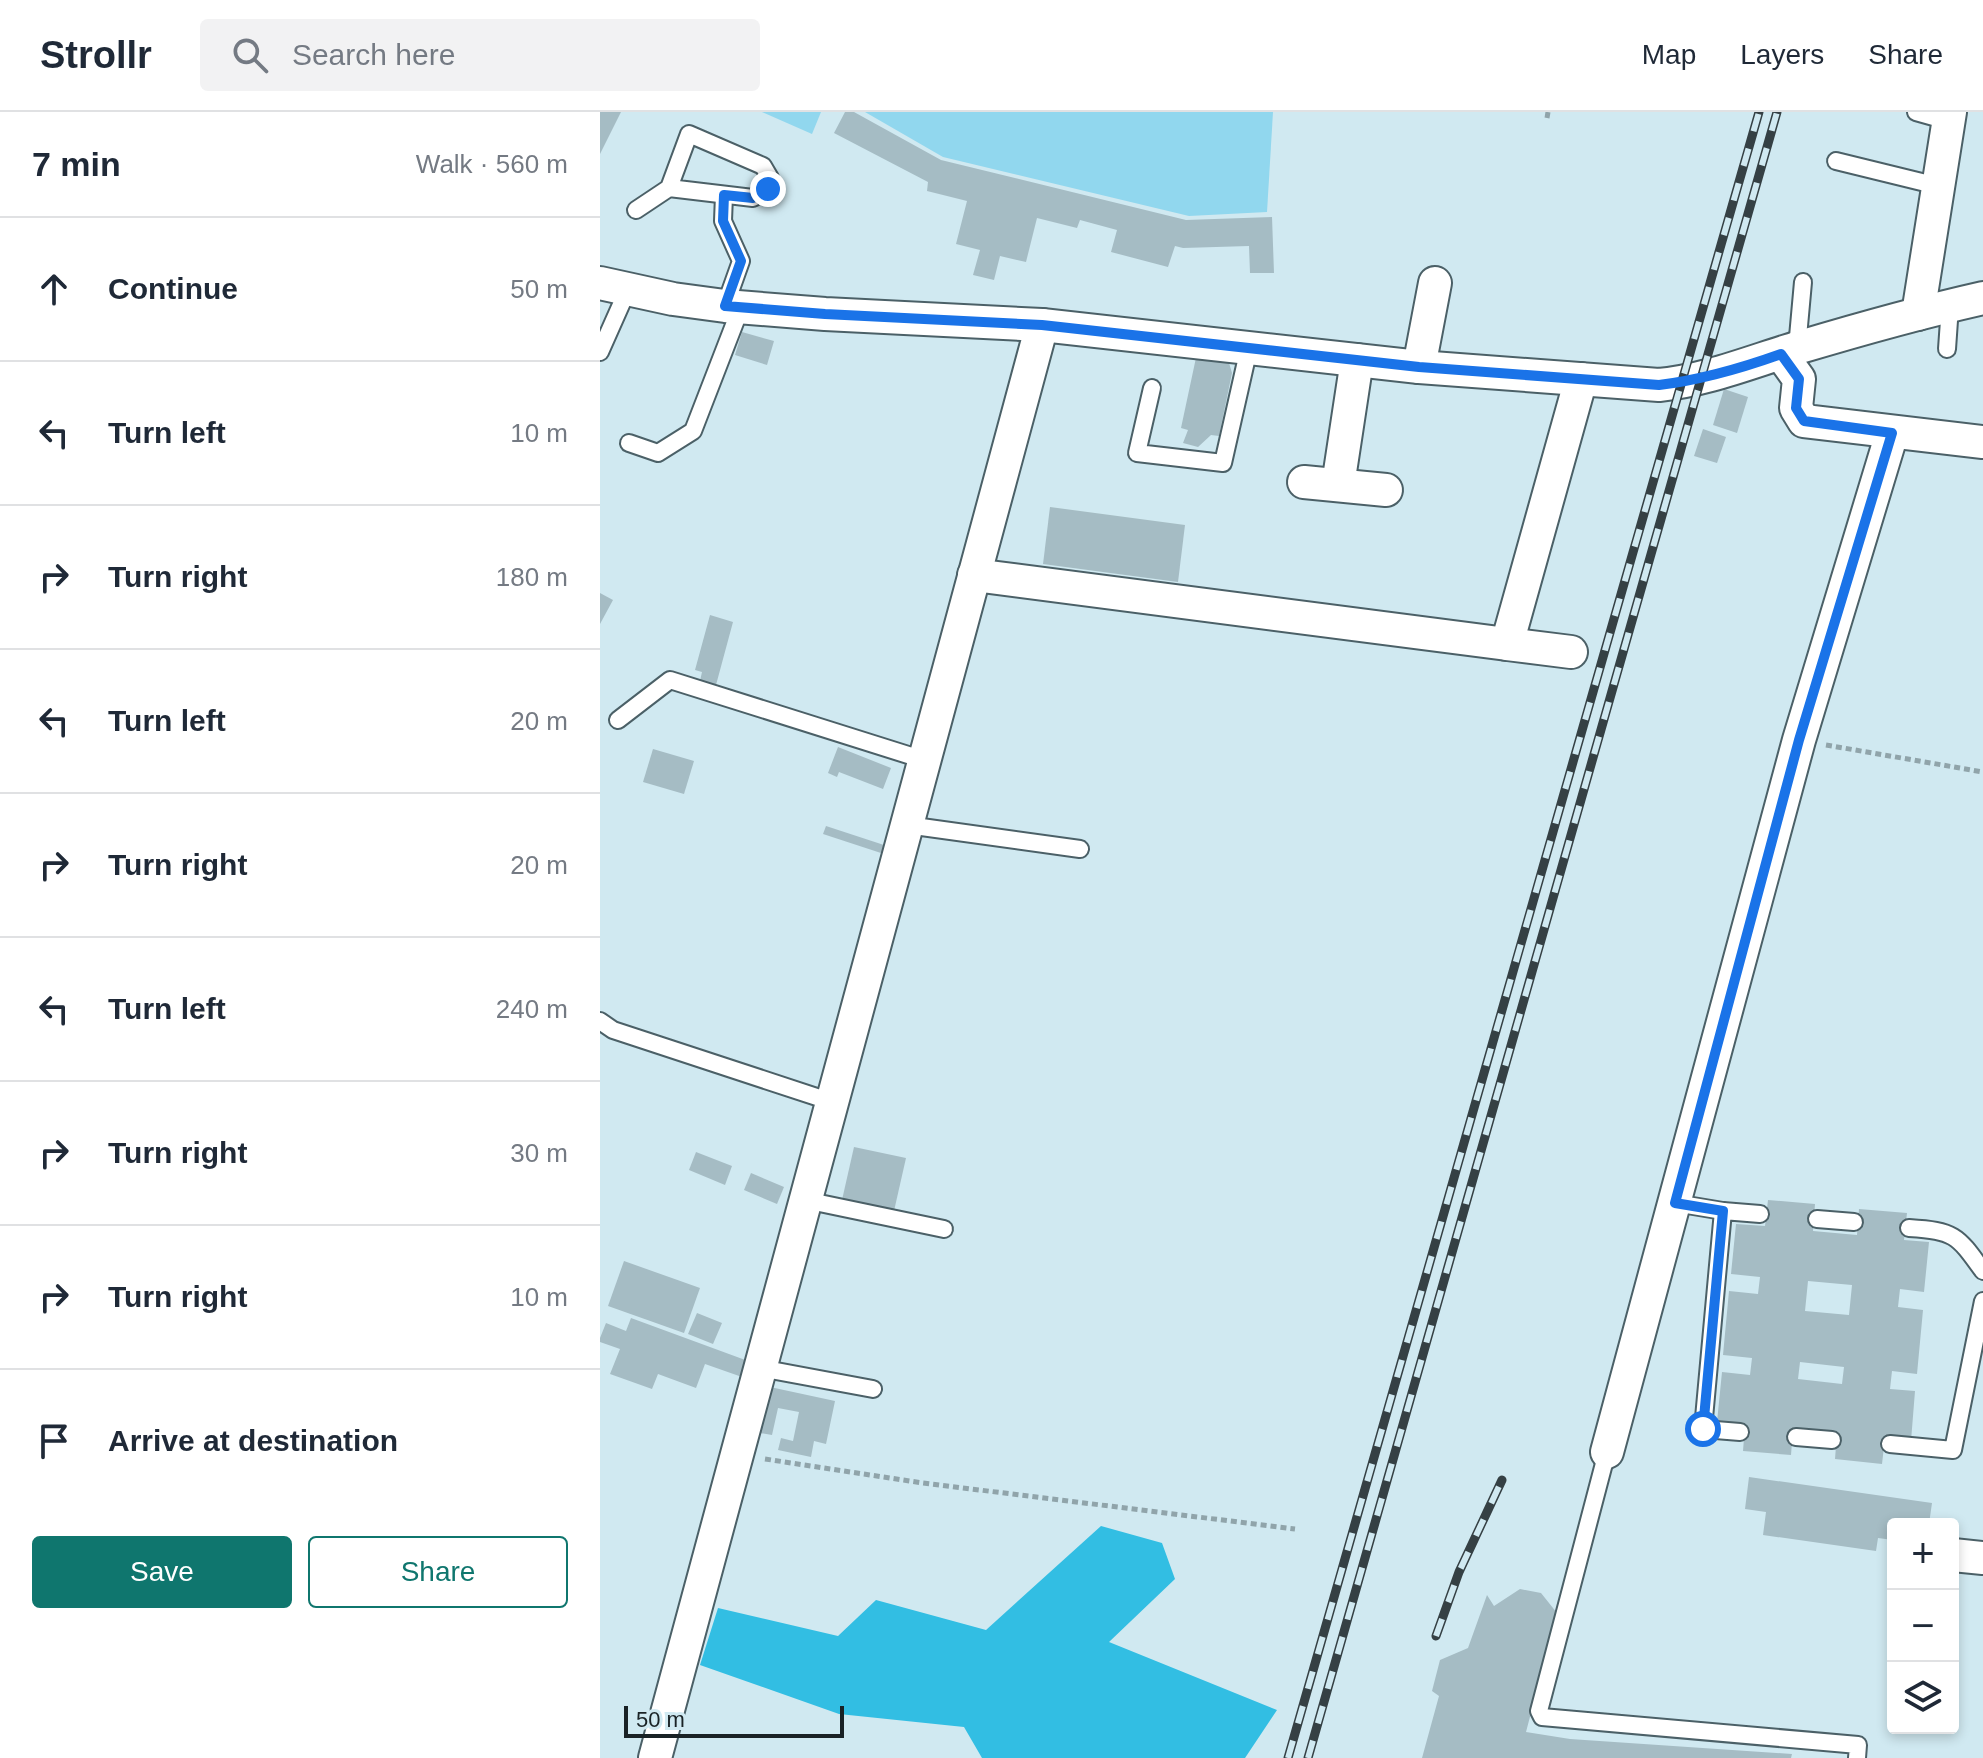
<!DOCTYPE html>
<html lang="en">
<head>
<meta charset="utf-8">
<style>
	:root { --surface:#fff; --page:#f2f2f3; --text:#1f2937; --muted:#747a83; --line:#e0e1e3; --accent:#0f766e }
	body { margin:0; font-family:Arial,sans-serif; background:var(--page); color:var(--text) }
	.controls { position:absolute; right:24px; bottom:24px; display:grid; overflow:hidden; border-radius:8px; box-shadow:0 4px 12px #0003 }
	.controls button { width:72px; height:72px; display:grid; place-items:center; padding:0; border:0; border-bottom:2px solid var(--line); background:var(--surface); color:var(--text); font:40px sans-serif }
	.scale { position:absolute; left:24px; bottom:20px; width:220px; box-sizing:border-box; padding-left:8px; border:4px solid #192225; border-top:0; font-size:22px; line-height:28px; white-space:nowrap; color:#192225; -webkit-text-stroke:6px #d0e9f1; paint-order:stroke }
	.stop { position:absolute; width:24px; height:24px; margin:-18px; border:6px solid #1a73e8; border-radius:50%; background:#fff }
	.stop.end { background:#1a73e8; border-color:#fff; box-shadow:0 2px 8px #0008 }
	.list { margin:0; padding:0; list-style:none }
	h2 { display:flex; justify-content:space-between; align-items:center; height:104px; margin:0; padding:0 32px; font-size:34px }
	h2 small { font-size:26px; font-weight:400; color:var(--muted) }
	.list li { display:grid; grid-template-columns:52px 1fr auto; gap:24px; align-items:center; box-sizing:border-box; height:144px; padding:0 32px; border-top:2px solid var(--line) }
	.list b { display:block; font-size:30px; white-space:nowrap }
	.list em { font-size:26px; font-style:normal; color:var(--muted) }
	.actions { display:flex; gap:16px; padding:24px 32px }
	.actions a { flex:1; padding:18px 0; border:2px solid var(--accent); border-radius:8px; text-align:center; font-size:28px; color:var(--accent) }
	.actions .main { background:var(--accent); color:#fff }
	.icon { flex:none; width:44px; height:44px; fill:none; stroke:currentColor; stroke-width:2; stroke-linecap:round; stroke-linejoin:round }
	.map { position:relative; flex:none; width:1383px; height:1646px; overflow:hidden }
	header { display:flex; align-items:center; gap:48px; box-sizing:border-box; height:112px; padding:0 40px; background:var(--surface); border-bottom:2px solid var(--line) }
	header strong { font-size:38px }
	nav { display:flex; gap:44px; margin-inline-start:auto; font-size:28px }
	.search { width:560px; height:72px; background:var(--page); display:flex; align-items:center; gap:20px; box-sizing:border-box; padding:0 28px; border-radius:8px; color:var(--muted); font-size:30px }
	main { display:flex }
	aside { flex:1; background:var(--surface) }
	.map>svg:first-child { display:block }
	.green { fill:#91d7ee }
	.forest { fill:#32bee3 }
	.building { fill:#a5bcc4; fill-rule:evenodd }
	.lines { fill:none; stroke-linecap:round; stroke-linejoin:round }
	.service-casing { stroke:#4b6067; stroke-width:20 }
	.minor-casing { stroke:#4b6067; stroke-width:36 }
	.path { stroke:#90a4aa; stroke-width:5; stroke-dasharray:6 4; stroke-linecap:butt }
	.service { stroke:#fff; stroke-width:16 }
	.minor { stroke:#fff; stroke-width:32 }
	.rail-casing { stroke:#354044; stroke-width:9 }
	.rail { stroke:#d0e9f1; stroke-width:6; stroke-dasharray:18; stroke-linecap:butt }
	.route { stroke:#1a73e8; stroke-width:10 }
</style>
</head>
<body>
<header>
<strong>Strollr</strong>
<div class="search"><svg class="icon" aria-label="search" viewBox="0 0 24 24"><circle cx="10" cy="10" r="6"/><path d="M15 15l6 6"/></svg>Search here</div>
<nav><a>Map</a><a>Layers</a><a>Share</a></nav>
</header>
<main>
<aside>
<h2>7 min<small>Walk · 560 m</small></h2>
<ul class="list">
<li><svg class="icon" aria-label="ahead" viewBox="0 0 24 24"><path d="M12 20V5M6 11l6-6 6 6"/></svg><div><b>Continue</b></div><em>50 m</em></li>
<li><svg class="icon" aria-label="left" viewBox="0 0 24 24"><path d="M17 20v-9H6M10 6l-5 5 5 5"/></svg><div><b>Turn left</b></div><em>10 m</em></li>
<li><svg class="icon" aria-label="right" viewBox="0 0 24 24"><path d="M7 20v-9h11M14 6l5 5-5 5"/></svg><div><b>Turn right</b></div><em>180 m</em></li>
<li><svg class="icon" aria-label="left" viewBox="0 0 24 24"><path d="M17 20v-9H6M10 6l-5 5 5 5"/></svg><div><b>Turn left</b></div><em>20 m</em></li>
<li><svg class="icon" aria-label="right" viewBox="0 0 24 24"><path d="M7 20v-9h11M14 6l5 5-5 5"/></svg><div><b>Turn right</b></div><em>20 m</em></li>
<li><svg class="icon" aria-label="left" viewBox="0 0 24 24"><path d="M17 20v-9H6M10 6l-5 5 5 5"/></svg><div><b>Turn left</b></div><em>240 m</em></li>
<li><svg class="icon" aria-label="right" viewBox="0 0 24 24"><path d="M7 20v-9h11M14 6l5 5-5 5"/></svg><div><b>Turn right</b></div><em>30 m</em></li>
<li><svg class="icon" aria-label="right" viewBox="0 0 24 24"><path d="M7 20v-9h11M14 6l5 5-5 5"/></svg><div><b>Turn right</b></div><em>10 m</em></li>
<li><svg class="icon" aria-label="arrive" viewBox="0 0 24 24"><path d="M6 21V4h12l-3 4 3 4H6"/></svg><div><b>Arrive at destination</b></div></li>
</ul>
<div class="actions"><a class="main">Save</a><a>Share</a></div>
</aside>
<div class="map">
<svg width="1383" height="1646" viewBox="0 0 1383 1646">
	<rect width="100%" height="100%" fill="#d0e9f1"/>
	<g class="green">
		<polygon points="162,0 221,0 212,22"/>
		<polygon points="265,0 673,0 667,100 589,104 343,45"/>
	</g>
	<polygon class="forest" points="501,1414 562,1431 575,1467 509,1530 677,1598 645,1646 382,1646 364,1615 239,1602 100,1553 118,1496 238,1524 276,1488 386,1518"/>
	<g class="building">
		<polygon points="0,0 21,0 0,42"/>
		<polygon points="245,0 254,0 341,48 586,108 672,105 674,161 650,161 649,134 583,136 575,134 568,155 511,140 517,118 480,108 477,116 437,106 426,150 400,144 394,168 373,163 380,138 356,132 367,89 327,79 328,70 234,21"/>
		<polygon points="142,220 174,229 167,253 135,243"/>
		<polygon points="597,241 627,244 632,261 619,324 611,323 598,335 583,331 588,318 581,316"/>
		<polygon points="1124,277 1148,285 1137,321 1113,313"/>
		<polygon points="1103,317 1126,325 1117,351 1094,344"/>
		<polygon points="450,395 585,413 578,470 443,452"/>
		<polygon points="0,481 13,488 0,512"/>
		<polygon points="110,503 133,510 116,573 100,569 102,560 95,558"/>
		<polygon points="238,635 291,656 283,677 239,660 237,665 228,661"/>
		<polygon points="53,637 94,649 84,682 43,670"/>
		<polygon points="226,714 287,734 284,742 223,722"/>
		<polygon points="254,1035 306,1046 294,1099 242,1088"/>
		<polygon points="96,1040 132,1054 125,1073 89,1058"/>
		<polygon points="151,1061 184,1075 177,1092 144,1078"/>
		<path d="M1168 1088 1215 1092 1213 1119 1257 1123 1259 1097 1307 1101 1304 1128 1329 1130 1324 1180 1300 1177 1298 1195 1323 1198 1317 1262 1292 1259 1290 1277 1315 1279 1311 1329 1285 1326 1282 1352 1235 1347 1237 1321 1193 1317 1191 1343 1143 1339 1145 1313 1117 1310 1122 1260 1150 1263 1152 1246 1123 1243 1129 1179 1158 1182 1160 1165 1131 1162 1136 1112 1165 1114ZM1208 1169 1252 1173 1249 1203 1205 1199ZM1200 1250 1244 1255 1242 1272 1198 1267Z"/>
		<polygon points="24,1149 100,1176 84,1221 8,1194"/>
		<polygon points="97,1201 122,1211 113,1232 88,1222"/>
		<polygon points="31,1206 148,1249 142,1265 105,1252 96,1276 58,1262 52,1277 10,1262 20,1237 0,1230 0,1226 6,1211 26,1219"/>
		<polygon points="170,1275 235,1289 226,1332 214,1329 211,1345 178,1338 181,1326 193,1329 199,1300 178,1296 172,1323 160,1321"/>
		<polygon points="1149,1365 1332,1391 1329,1412 1293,1412 1293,1428 1278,1426 1276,1439 1163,1423 1166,1400 1145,1397"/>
		<polygon points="920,1477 941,1481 957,1501 926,1620 970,1627 1192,1642 1191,1646 822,1646 839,1584 832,1579 840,1548 868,1536 887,1483 894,1494"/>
	</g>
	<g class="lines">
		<g class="service-casing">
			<g id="service">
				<polyline points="1316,0 1348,9"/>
				<polyline points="1236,49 1338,74"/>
				<polyline points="124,83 123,109 141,149 125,194"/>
				<polyline points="36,98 69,76 153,86 168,77 170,66 163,54 89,22 69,76"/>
				<polyline points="1197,236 1203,170"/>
				<polyline points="1347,237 1350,194"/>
				<polyline points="0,240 28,177"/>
				<polyline points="552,276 537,341 623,351 649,236"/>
				<polyline points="29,331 58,341 93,319 141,195"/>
				<polyline points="18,608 70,568 324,648"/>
				<polyline points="307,713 480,737"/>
				<polyline points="0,909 13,918 232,990"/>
				<polyline points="205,1088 344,1117"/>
				<polyline points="1075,1091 1123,1099"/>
				<polyline points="1217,1107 1254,1110"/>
				<path d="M1309 1116C1355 1119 1357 1123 1383 1159"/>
				<polyline points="160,1256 273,1277"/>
				<polyline points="1140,1320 1103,1317 1123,1099 1160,1102"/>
				<polyline points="1196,1325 1232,1328"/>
				<polyline points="1290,1332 1353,1338 1383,1189"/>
				<polyline points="1007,1340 939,1599 942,1605 1258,1633 1257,1646"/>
			</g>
		</g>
		<g class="minor-casing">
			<g id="minor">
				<path d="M0 171 73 187 125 194 225 202 442 213 819 255 1059 273C1108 268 1153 249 1200 235 1260 217 1321 200 1383 186"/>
				<polyline points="1318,202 1350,0"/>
				<polyline points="1181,242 1199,267 1196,296 1204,309 1383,330"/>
				<polyline points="819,255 835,171"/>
				<polyline points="704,370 786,378"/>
				<polyline points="738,373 757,248"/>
				<polyline points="374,463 907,532 981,267"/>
				<polyline points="907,532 971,540"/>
				<polyline points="1007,1340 1199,628 1292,321"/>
				<polyline points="1353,1443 1383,1446"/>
				<polyline points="55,1646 442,213"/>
			</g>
		</g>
		<g class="path">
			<polyline points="947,6 948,0"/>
			<polyline points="1226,633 1383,660"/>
			<polyline points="165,1347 323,1371 695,1417"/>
		</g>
		<use href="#service" class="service"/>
		<use href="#minor" class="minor"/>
		<g class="rail-casing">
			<g id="rail">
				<polyline points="836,1524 859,1460 902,1368"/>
				<polyline points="688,1646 1159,0"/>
				<polyline points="708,1646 1177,0"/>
			</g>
		</g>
		<use href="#rail" class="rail"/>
	</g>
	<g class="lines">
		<path class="route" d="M168 77 153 86 124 83 123 109 141 149 125 194 225 202 442 213 819 255 1059 273C1100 268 1142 256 1181 242L1199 267 1196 296 1204 309 1292 321 1199 628 1075 1091 1123 1099 1103 1317"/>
	</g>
</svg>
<div class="controls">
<button>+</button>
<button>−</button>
<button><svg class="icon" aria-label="layers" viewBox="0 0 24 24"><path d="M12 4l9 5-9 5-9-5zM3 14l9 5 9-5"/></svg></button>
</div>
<div class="scale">50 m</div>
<div class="stop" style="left:1103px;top:1317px"></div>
<div class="stop end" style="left:168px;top:77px"></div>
</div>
</main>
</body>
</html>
